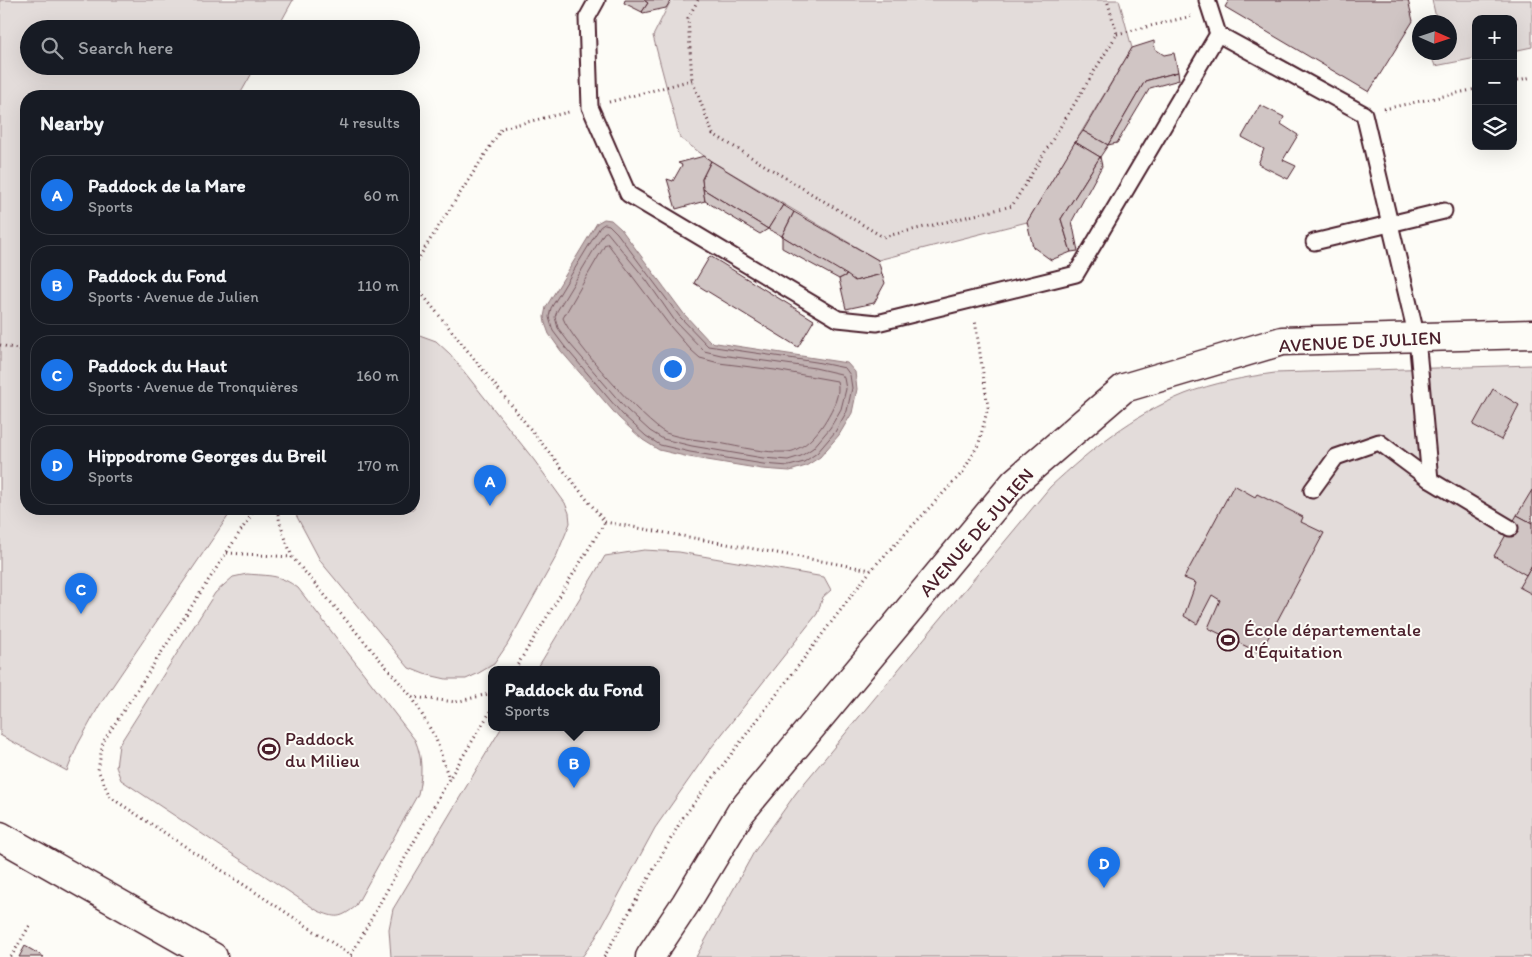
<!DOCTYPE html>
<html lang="en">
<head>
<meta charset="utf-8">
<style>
	:root { --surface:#171b24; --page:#20242c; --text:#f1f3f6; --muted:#9ea1a6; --line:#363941; --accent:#1a73e8 }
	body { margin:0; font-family:Itim,sans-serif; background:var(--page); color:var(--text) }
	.controls { position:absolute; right:15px; top:15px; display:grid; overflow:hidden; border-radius:10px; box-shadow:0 5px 20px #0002 }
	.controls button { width:45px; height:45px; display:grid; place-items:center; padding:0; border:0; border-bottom:1px solid var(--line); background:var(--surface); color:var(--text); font:25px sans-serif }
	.compass { position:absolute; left:1412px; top:15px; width:45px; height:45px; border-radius:50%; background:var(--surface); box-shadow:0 5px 20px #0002; rotate:93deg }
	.you { position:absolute; left:672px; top:368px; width:18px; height:18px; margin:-12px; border:4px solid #fff; border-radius:50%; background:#1a73e8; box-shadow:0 0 0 8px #1a73e833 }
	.badge { display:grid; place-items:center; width:32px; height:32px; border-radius:50%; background:var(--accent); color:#fff; font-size:16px; font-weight:700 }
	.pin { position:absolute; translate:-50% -41px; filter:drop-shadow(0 1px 2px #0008) }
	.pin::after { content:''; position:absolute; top:26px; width:18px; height:15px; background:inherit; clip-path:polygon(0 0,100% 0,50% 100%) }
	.popup { position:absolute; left:488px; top:666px; width:172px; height:65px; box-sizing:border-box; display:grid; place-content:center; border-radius:10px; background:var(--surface); filter:drop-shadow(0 1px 4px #0005); font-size:16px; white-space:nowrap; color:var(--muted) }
	.popup b { font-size:19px; color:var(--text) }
	.popup::after { content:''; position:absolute; left:50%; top:100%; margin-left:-10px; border:10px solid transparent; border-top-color:var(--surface) }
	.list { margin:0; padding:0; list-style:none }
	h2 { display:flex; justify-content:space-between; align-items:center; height:65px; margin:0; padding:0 20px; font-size:21px }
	h2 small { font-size:16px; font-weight:400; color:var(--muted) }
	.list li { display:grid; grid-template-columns:32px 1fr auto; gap:15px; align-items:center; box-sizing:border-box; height:80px; margin:0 10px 10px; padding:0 10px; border:1px solid var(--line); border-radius:20px }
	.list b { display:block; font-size:19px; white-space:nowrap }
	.list p { margin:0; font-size:16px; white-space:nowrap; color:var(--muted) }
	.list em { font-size:16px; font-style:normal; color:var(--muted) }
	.icon { flex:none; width:28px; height:28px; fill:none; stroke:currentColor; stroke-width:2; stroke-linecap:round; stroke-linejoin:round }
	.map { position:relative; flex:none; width:1532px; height:957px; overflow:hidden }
	.search { position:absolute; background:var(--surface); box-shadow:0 5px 20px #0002; left:20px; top:20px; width:400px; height:55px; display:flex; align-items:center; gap:12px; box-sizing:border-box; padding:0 18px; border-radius:28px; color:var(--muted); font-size:19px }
	.panel { position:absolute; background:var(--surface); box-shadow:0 5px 20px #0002; left:20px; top:90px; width:400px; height:425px; border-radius:20px }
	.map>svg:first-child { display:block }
	.green { fill:#e3dcda; stroke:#967e82 }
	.water { fill:#c0b1b1; stroke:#91777b }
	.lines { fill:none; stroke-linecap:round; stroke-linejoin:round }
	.shore { stroke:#795961; stroke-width:1 }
	.building { fill:#d0c5c4; stroke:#4a1f2b }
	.service-casing { stroke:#4a1f2b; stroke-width:19 }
	.tertiary-casing { stroke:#4a1f2b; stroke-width:31 }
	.path { stroke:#4a1f2b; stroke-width:3; stroke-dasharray:1 4; stroke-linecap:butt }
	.service { stroke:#fdfcf7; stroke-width:15 }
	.tertiary { stroke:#fdfcf7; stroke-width:28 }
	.labels { text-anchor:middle; stroke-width:4; stroke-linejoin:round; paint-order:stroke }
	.street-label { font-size:19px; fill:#4a1f2b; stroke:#fdfcf7 }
	.poi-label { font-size:19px; fill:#4a1f2b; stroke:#fdfcf7; text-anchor:start }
</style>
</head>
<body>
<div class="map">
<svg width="1532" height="957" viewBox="0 0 1532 957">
	<rect width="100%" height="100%" fill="#fdfcf7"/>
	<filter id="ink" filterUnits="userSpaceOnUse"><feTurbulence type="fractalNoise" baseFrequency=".02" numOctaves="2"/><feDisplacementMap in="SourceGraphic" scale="10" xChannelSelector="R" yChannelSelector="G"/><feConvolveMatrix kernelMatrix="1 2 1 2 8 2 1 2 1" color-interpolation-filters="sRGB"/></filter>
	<g filter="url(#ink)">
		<g class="green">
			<polygon points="0,0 293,0 277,29 29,29 29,66 256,66 239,96 26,96 26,509 233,509 99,706 77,746 67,771 0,735"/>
			<polygon points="671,0 1119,0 1132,48 1027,222 878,260 711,161 680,138 653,36"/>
			<polygon points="1432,0 1532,0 1532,47 1513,51 1513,19 1476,19 1476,58 1435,66 1430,53 1450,52 1450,22 1437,22"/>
			<polygon points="414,333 436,341 450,354 534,460 565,503 569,513 570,523 556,557 507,645 494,664 477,674 466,679 446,679 424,674 409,668 321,562 296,515 295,509 414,509"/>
			<path d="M1532 365V957H696L754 852 796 793 1050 487C1091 449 1133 415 1185 394 1213 383 1245 377 1275 373Z"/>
			<polygon points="644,550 679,552 824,577 831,590 823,597 817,614 711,748 655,828 596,937 582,957 391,957 389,929 393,909 502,727 656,727 656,669 537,669 605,556"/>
			<path d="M247 574C270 576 279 574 298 588L415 740C423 758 422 776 418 794L355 907C339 919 336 918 318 911L121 780 116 767 119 745 215 593 233 577Z"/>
		</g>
		<polygon class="water" points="604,219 611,220 621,229 684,314 710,342 847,363 855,372 857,389 852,413 839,435 820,457 806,466 790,471 762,469 689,457 659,450 643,440 619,418 561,351 549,334 545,323 544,317 546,307 597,223"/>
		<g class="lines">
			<g class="shore">
				<polygon points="605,224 609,225 617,233 680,317 708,346 816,362 845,368 850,375 852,388 847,411 835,432 817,453 804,462 789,466 763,464 690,452 660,445 646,436 622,414 565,347 553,331 549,317 551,308 600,227"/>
				<polygon points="607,232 647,281 675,321 704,351 721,355 815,368 841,374 844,378 846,389 841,409 830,428 813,448 801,456 788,460 763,458 692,446 663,439 650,431 627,410 570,344 558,328 555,317 557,311 604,233"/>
				<path d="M608 244 670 326 691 350 700 358 719 363 775 370 837 381C841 394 833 408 826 420 820 430 809 444 797 449 794 451 790 452 786 452 764 453 740 447 719 443 702 440 682 439 666 433 646 424 570 339 563 318L605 245Z"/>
			</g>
		</g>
		<g class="building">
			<polygon points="625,0 644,0 648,3 642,12 624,3"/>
			<polygon points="644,0 671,0 666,8 643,13 642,12 648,3"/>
			<polygon points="1229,0 1408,0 1413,21 1369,92 1225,7"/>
			<polygon points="1154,41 1155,49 1164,55 1174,53 1178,72 1145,81 1108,145 1083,131 1132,48"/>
			<polygon points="1178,72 1179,80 1150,88 1117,143 1108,145 1145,81"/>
			<polygon points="1260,105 1284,117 1281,124 1298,135 1283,160 1296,166 1288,179 1258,164 1264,149 1242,137"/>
			<polygon points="1083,131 1108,145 1100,157 1075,142"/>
			<polygon points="1075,142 1100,157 1061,219 1071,252 1051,260 1033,247 1027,222"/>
			<polygon points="704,156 711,161 702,179 705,201 676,209 667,179 673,181 682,165 678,163"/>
			<polygon points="1100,157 1102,166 1072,221 1078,251 1071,252 1061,219"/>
			<polygon points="711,161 783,205 768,229 703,189 702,179"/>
			<polygon points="703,189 768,229 760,234 705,201"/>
			<polygon points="783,205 794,212 782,236 768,229"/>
			<polygon points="794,212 878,260 882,274 855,281 782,236"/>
			<polygon points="782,236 847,275 839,279 782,248"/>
			<polygon points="710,256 814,320 798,347 694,283"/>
			<polygon points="882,274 885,283 874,303 846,309 839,279 847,275 855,281"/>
			<polygon points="1493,389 1519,405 1501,440 1473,425"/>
			<polygon points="1234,485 1255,497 1257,494 1303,517 1301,522 1324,533 1260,653 1208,628 1220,600 1212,595 1197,624 1184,616 1196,583 1184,578"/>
			<polygon points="1532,490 1532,523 1517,515"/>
			<polygon points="1517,515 1532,523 1532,565 1526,575 1494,556"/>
			<polygon points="1532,565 1532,594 1519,587"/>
			<polygon points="25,946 44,957 19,957"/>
		</g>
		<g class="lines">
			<g class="service-casing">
				<g id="service">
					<polyline points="597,0 587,18 590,107 628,194 838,319 877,323 1076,274 1218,34"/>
					<polyline points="1207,0 1218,34 1364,114 1417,338 1430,480"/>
					<polyline points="1314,242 1444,211"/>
					<polyline points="1312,490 1336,457 1379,442 1430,480 1510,528"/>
				</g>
			</g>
			<g class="tertiary-casing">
				<g id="tertiary">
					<polyline points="0,836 213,957"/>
					<polyline points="650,957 686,903 741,812 1015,482 1124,388 1282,341 1532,334"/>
				</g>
			</g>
			<g class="path">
				<polyline points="698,0 688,18 692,80 713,134 883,237 1012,206 1117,34 1107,0"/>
				<polyline points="1117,34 1192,16"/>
				<polyline points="1513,81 1532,77"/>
				<polyline points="609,102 692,80"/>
				<polyline points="1384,109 1476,89"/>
				<polyline points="414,265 502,128 569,112"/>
				<polyline points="414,284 605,522 871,570"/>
				<polyline points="0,345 26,351"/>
				<polyline points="255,509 103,742 98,770 110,797 354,957"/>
				<polyline points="277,509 280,523 292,557 412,697 436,739 449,779"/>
				<polyline points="227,553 292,557"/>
				<polyline points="515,669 605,522"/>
				<polyline points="412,697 456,702 492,693"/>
				<polyline points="351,955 449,779 492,709"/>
				<polyline points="11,957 30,925"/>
				<polyline points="604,957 682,819 871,570 963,472 979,443 988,407 975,320"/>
			</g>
			<use href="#service" class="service"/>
			<use href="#tertiary" class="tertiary"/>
		</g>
	</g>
	<defs>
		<g id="stadium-ring" transform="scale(1.125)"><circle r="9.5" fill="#fdfcf7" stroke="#4a1f2b" stroke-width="1.5"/><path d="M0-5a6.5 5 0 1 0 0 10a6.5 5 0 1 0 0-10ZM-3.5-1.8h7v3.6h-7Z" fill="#4a1f2b"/></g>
	</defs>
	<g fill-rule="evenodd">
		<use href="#stadium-ring" x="1228" y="640"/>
		<use href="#stadium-ring" x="269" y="749"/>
	</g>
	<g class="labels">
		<g class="street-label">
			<text transform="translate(1360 341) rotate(-3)" y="7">AVENUE DE JULIEN</text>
			<text transform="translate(976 532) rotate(-49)" y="7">AVENUE DE JULIEN</text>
		</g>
		<g class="poi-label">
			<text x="1244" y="636">École départementale<tspan x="1244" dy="22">d'Équitation</tspan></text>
			<text x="285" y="745">Paddock<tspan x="285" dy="22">du Milieu</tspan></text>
		</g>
	</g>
</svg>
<div class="controls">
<button>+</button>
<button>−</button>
<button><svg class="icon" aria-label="layers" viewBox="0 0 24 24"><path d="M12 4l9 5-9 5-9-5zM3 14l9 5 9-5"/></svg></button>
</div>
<svg class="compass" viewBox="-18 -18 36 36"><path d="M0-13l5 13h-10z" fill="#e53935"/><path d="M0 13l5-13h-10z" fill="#9ea1a6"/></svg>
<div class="you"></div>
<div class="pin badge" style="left:490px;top:506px">A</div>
<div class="pin badge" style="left:574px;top:788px">B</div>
<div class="popup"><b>Paddock du Fond</b>Sports</div>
<div class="pin badge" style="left:81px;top:614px">C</div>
<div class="pin badge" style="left:1104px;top:888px">D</div>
<div class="search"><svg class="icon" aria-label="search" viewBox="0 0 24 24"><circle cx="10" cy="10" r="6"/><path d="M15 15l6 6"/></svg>Search here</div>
<section class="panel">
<h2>Nearby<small>4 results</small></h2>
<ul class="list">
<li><span class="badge">A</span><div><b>Paddock de la Mare</b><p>Sports</p></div><em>60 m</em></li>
<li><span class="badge">B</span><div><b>Paddock du Fond</b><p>Sports · Avenue de Julien</p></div><em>110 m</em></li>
<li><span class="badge">C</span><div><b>Paddock du Haut</b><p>Sports · Avenue de Tronquières</p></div><em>160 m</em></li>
<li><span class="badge">D</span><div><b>Hippodrome Georges du Breil</b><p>Sports</p></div><em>170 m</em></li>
</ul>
</section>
</div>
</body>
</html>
